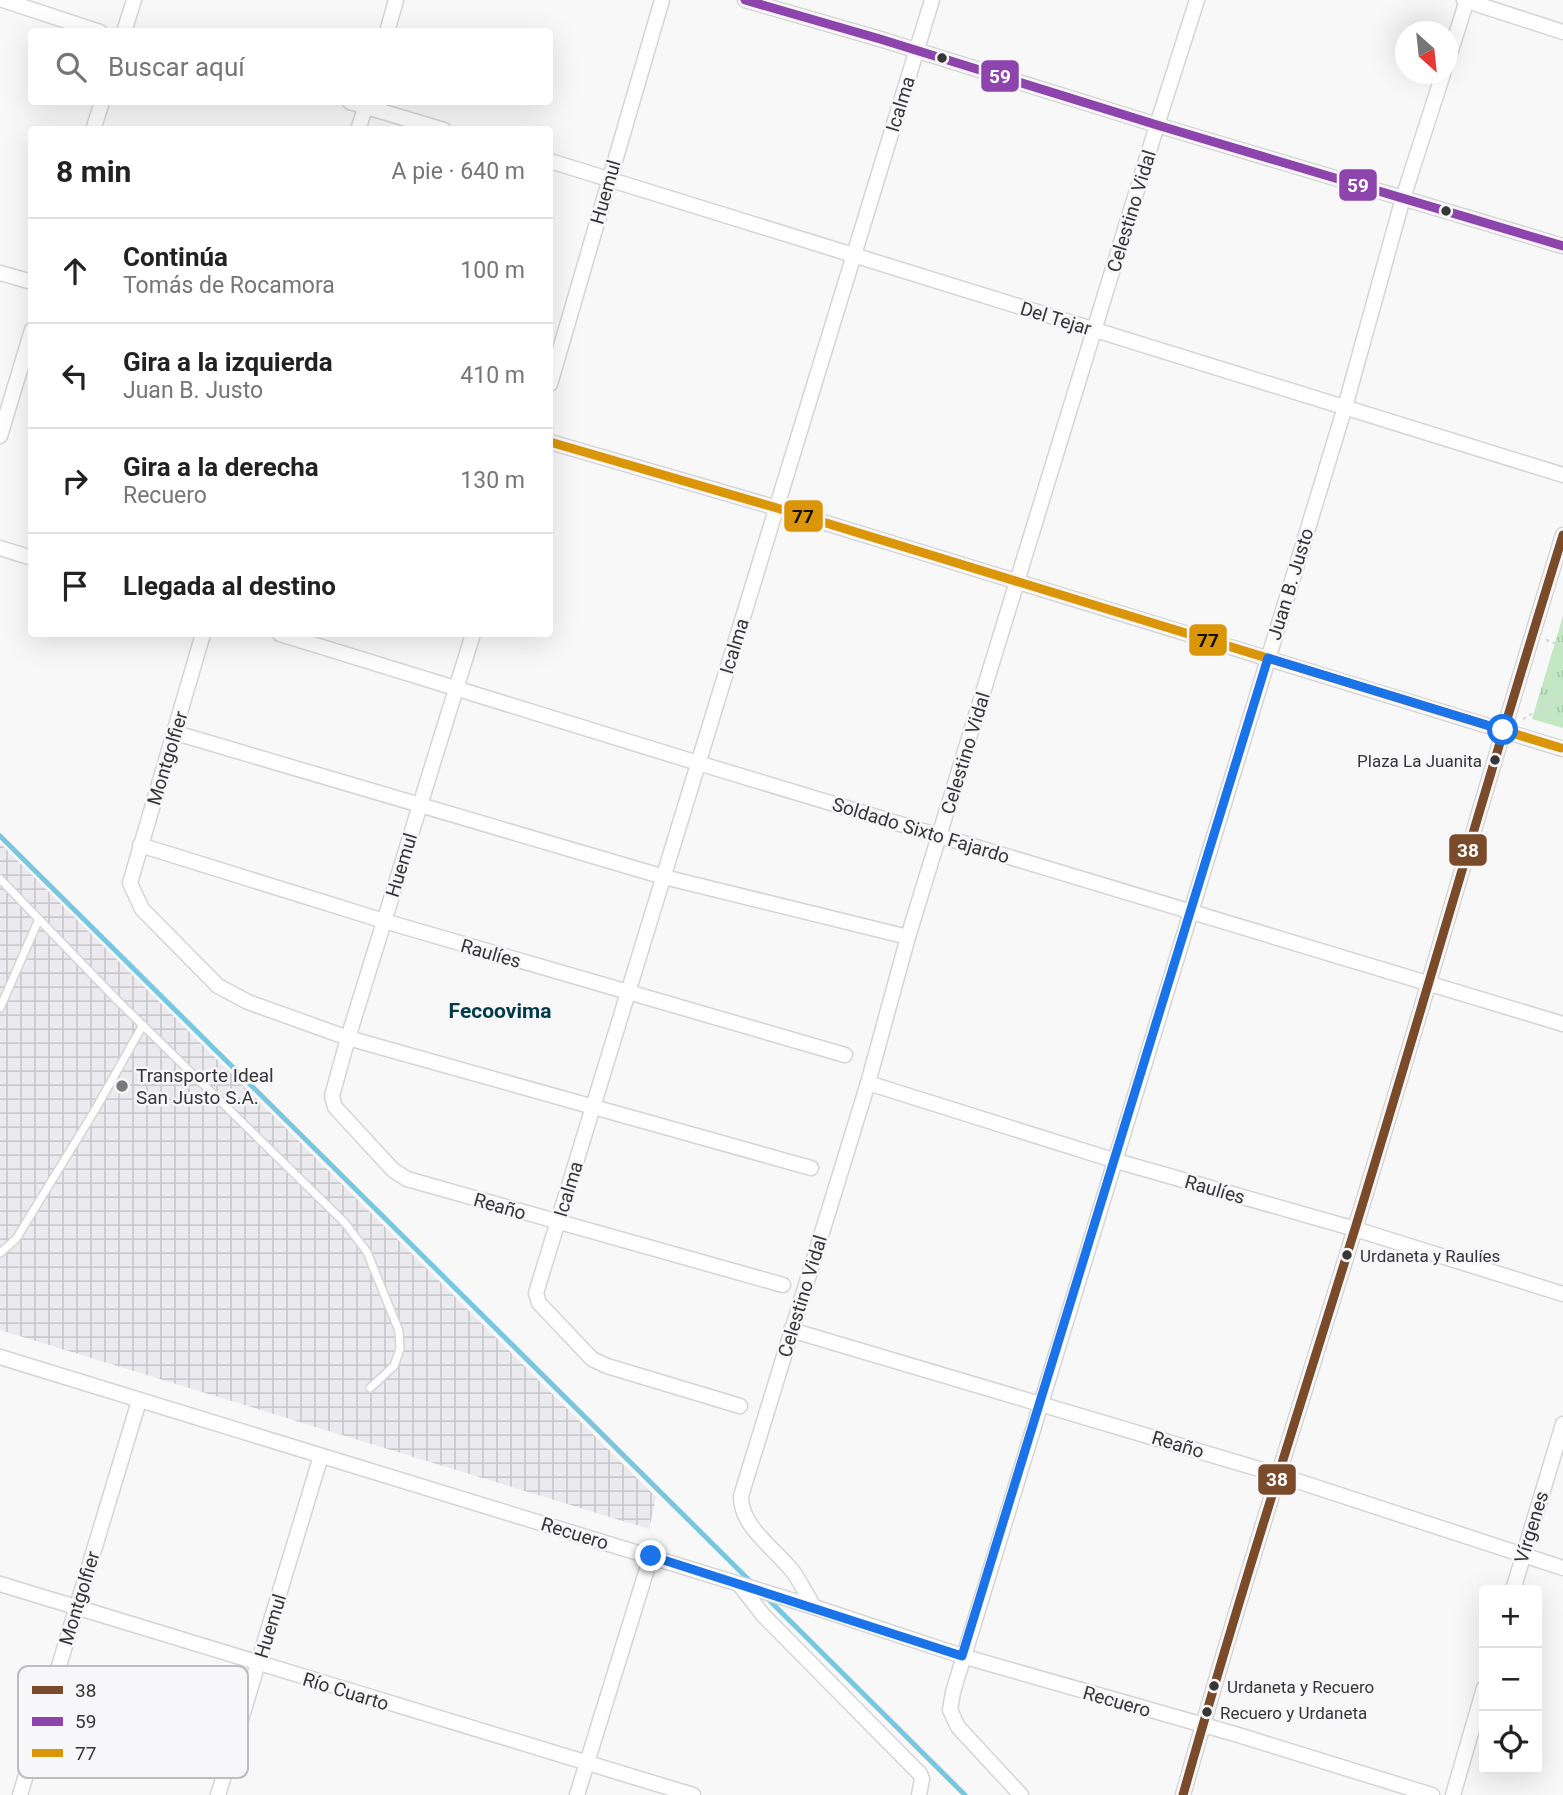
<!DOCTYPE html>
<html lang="es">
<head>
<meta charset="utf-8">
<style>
	:root { --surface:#fff; --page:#f2f2f2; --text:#222; --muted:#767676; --line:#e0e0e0 }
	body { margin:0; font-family:Roboto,sans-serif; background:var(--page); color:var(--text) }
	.controls { position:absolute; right:21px; bottom:21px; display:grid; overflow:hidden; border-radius:7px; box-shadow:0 7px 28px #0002 }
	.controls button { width:63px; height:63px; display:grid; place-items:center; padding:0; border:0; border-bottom:2px solid var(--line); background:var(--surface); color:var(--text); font:35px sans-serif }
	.compass { position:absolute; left:1395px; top:21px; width:63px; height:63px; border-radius:50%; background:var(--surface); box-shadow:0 7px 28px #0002; rotate:153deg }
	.stop { position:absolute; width:21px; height:21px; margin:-16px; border:5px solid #1a73e8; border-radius:50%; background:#fff }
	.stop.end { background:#1a73e8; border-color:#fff; box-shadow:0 2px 7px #0008 }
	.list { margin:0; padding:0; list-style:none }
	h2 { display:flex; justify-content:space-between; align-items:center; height:91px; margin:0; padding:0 28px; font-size:30px }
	h2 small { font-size:23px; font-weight:400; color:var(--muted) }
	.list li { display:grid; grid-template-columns:46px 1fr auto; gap:21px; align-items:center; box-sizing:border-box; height:105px; padding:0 28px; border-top:2px solid var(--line) }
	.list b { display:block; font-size:26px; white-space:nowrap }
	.list p { margin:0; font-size:23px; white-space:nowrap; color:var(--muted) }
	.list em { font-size:23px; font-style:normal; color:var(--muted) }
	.icon { flex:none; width:38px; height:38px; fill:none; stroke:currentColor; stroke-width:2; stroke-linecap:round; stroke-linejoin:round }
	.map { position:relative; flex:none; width:1563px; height:1795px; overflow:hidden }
	.search { position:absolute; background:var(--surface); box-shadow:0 7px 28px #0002; left:28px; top:28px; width:525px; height:77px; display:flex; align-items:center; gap:18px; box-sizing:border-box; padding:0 24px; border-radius:7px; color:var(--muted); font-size:26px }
	.panel { position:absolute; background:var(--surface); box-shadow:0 7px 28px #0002; left:28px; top:126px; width:525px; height:511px; border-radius:7px }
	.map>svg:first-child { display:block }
	.industrial { fill:url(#industrial-grid) }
	.park { fill:url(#park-tufts) }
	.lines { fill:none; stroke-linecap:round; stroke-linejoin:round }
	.stream { stroke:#78c6e0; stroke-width:5 }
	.service-casing { stroke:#d5d5d5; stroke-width:10 }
	.minor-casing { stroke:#d5d5d5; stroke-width:17 }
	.path { stroke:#d9d9d9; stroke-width:2.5; stroke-dasharray:3.5 3.5; stroke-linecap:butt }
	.service { stroke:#fefefe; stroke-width:7 }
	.minor { stroke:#fefefe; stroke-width:14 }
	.bus-1-casing { stroke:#f7f7f9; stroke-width:14 }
	.bus-2-casing { stroke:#f7f7f9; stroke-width:14 }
	.bus-3-casing { stroke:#f7f7f9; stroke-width:14 }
	.bus-1 { stroke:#7a4b2a; stroke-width:9 }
	.bus-2 { stroke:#8e44ad; stroke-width:9 }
	.bus-3 { stroke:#da9508; stroke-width:9 }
	.route { stroke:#1a73e8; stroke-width:9 }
	.bus-dot { fill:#363637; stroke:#f7f7f9; stroke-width:2.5 }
	.poi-dot { fill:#7a7a7b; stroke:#f7f7f9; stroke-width:2.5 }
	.labels { text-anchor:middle; stroke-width:5; stroke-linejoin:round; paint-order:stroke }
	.bus-label { font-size:17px; fill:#363637; stroke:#f7f7f9; text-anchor:start }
	.street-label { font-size:19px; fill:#363637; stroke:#f7f7f9 }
	.poi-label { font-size:19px; fill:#363637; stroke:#f7f7f9; text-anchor:start }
	.neighbourhood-label { font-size:21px; font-weight:bold; fill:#003a48; stroke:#f7f7f9 }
	.key { fill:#f7f7f9; stroke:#bdbdbf; stroke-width:2 }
	.key-label { font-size:19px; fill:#363637 }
	.line-badge { stroke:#f7f7f9; stroke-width:2.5 }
	.badge-label { font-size:19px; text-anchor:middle; font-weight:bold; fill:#fff }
	.pale-badge-label { font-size:19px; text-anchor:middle; font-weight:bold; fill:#111 }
</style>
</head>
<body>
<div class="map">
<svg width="1563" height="1795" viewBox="0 0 1563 1795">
	<defs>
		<pattern id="industrial-grid" width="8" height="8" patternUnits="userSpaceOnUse" patternTransform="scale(1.75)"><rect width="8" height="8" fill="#eaeaef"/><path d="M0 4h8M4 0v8" fill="none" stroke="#c9c9ce"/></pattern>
		<pattern id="park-tufts" width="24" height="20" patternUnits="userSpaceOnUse" patternTransform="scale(1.75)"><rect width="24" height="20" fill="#c3e6c3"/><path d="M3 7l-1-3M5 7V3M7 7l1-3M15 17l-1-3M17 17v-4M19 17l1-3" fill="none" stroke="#a8c6a8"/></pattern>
	</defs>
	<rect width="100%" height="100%" fill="#f8f8f8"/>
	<polygon class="industrial" points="0,843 656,1497 649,1529 0,1330"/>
	<polygon class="park" points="1563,616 1563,728 1532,719"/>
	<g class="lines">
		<g class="stream">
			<polyline points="0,836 752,1583"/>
			<polyline points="766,1597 965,1795"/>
		</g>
		<g class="service-casing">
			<g id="service">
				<polyline points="0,879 119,1002 345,1223 367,1252 399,1331 400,1349 394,1366 370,1388"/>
				<polyline points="0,1008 39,919"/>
				<polyline points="0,1253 16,1239 95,1110 143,1025"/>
			</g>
		</g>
		<g class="minor-casing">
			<g id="minor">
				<polyline points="3,0 100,32"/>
				<polyline points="745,0 880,39 1157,125 1563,246"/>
				<polyline points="1464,0 1563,32"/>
				<polyline points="124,32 134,0"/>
				<polyline points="387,32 396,0"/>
				<polyline points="1448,60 1467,0"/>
				<polyline points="350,102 444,130"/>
				<polyline points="93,130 102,102"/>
				<polyline points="358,130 367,102"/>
				<polyline points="550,161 1563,475"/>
				<polyline points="0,273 32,282"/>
				<polyline points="550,384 662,0"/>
				<polyline points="0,436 32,330"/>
				<polyline points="550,442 777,508 1563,749"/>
				<polyline points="0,548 32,558"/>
				<polyline points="203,634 130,883 142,909 218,986 248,1002 348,1038 811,1168"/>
				<polyline points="280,634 698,763 1563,1024"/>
				<polyline points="473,634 348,1038 332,1096 335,1107 393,1170 407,1179 783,1285"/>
				<polyline points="176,733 664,877 908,937"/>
				<polyline points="140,845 384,921 845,1055"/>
				<polyline points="868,1083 1113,1160 1355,1229 1563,1294"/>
				<polyline points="791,1330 1279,1475 1563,1568"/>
				<polyline points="0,1357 814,1607 962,1656 1235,1734 1432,1795"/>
				<polyline points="740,1406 607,1366 592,1359 539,1303 536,1293 932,0"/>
				<polyline points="0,1584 693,1795"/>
				<polyline points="739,1584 763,1615 920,1774 922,1779 919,1795"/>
				<polyline points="1513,1590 1563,1424"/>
				<path d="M814 1607C807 1596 801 1583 794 1573 776 1549 740 1527 741 1496L868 1083 908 937 1157 125 1197 0"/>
				<polyline points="20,1795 139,1401"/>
				<polyline points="218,1795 321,1456"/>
				<polyline points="577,1795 651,1556"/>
				<polyline points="1021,1795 958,1727 950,1710 953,1692 1345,407 1403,198 1443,74"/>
				<path d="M1183 1795C1236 1606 1296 1419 1354 1232 1425 1000 1491 767 1563 535"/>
				<polyline points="1453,1795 1484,1688"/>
			</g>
		</g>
		<g class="path">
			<polyline points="1546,640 1563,646"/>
			<polyline points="1523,719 1563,696"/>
		</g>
		<use href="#service" class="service"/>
		<use href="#minor" class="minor"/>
		<g class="bus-1-casing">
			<path id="bus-1" d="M1183 1795C1236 1606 1296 1419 1354 1232 1425 1000 1491 767 1563 535"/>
		</g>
		<g class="bus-2-casing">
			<polyline id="bus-2" points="745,0 880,39 1157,125 1563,246"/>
		</g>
		<g class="bus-3-casing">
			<polyline id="bus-3" points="550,442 777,508 1561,748"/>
		</g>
		<use href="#bus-1" class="bus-1"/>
		<use href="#bus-2" class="bus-2"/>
		<use href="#bus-3" class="bus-3"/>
	</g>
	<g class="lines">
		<polyline class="route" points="651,1556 962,1656 1268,658 1503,730"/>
	</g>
	<g class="bus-dot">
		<circle cx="942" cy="58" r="6"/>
		<circle cx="1446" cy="211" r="6"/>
		<circle cx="1495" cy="760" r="6"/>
		<circle cx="1347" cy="1255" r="6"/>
		<circle cx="1214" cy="1686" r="6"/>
		<circle cx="1207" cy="1712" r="6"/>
	</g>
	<circle class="poi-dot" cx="122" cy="1086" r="7"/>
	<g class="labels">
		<g class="bus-label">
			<text x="1482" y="767" text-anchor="end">Plaza La Juanita</text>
			<text x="1360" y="1262">Urdaneta y Raulíes</text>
			<text x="1227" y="1693">Urdaneta y Recuero</text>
			<text x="1220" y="1719">Recuero y Urdaneta</text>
		</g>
		<g class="street-label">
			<text transform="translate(900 104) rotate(-73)" y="7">Icalma</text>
			<text transform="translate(605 192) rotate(-74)" y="7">Huemul</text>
			<text transform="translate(1131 211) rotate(-73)" y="7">Celestino Vidal</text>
			<text transform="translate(1056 318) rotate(17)" y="7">Del Tejar</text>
			<text transform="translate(1290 584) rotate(-73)" y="7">Juan B. Justo</text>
			<text transform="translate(734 646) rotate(-73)" y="7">Icalma</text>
			<text transform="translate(965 753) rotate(-73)" y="7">Celestino Vidal</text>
			<text transform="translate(167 758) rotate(-73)" y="7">Montgolfier</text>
			<text transform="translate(921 830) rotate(17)" y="7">Soldado Sixto Fajardo</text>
			<text transform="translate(401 865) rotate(-73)" y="7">Huemul</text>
			<text transform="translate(491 953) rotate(16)" y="7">Raulíes</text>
			<text transform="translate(568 1189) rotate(-73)" y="7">Icalma</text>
			<text transform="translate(1215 1189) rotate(16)" y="7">Raulíes</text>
			<text transform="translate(500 1206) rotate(16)" y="7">Reaño</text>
			<text transform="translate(802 1296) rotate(-73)" y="7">Celestino Vidal</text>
			<text transform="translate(1178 1444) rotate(17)" y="7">Reaño</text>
			<text transform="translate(1531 1527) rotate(-73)" y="7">Vírgenes</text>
			<text transform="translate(575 1533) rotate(17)" y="7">Recuero</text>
			<text transform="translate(79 1598) rotate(-73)" y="7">Montgolfier</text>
			<text transform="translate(270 1626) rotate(-73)" y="7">Huemul</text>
			<text transform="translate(346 1691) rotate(17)" y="7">Río Cuarto</text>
			<text transform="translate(1117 1701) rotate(16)" y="7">Recuero</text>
		</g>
		<g class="poi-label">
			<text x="136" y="1082">Transporte Ideal<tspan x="136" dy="22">San Justo S.A.</tspan></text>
		</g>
		<g class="neighbourhood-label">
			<text x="500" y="1018">Fecoovima</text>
		</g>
	</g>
	<rect x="18" y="1666" width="230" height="112" rx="10" class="key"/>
	<rect x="32" y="1686" width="31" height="8" fill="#7a4b2a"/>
	<rect x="32" y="1717" width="31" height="9" fill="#8e44ad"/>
	<rect x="32" y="1749" width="31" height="8" fill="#da9508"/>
	<g class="key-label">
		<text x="75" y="1697">38</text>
		<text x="75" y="1728">59</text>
		<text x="75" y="1760">77</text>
	</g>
	<g class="line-badge">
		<rect x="980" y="59" width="40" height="34" rx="7" fill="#8e44ad"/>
		<rect x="1338" y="168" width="40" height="34" rx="7" fill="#8e44ad"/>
		<rect x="783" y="499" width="41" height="34" rx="7" fill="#da9508"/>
		<rect x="1188" y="623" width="40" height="34" rx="7" fill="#da9508"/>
		<rect x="1448" y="833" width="40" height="34" rx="7" fill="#7a4b2a"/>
		<rect x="1257" y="1463" width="40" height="33" rx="7" fill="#7a4b2a"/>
	</g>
	<g class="badge-label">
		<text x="1000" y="83">59</text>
		<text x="1358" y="192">59</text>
		<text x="1468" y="857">38</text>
		<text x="1277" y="1486">38</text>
	</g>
	<g class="pale-badge-label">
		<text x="803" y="523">77</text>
		<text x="1208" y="647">77</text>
	</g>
</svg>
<div class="controls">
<button>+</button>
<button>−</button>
<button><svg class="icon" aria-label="locate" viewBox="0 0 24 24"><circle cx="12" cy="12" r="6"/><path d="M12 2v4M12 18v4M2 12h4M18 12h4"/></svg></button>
</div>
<svg class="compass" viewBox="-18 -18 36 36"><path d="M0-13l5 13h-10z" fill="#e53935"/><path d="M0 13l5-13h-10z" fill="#767676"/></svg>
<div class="stop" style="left:1503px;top:730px"></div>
<div class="stop end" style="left:651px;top:1556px"></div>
<div class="search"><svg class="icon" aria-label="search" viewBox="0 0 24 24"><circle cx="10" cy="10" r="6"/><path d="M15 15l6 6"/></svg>Buscar aquí</div>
<section class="panel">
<h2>8 min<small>A pie · 640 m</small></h2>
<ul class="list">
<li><svg class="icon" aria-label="ahead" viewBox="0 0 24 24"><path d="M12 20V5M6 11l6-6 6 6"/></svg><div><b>Continúa</b><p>Tomás de Rocamora</p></div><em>100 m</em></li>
<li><svg class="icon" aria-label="left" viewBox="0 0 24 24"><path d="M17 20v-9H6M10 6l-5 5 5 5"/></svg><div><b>Gira a la izquierda</b><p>Juan B. Justo</p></div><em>410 m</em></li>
<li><svg class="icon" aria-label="right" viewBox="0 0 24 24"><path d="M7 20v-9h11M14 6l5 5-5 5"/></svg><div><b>Gira a la derecha</b><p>Recuero</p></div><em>130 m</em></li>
<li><svg class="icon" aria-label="arrive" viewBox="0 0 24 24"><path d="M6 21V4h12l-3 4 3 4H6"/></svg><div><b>Llegada al destino</b></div></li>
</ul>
</section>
</div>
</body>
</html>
